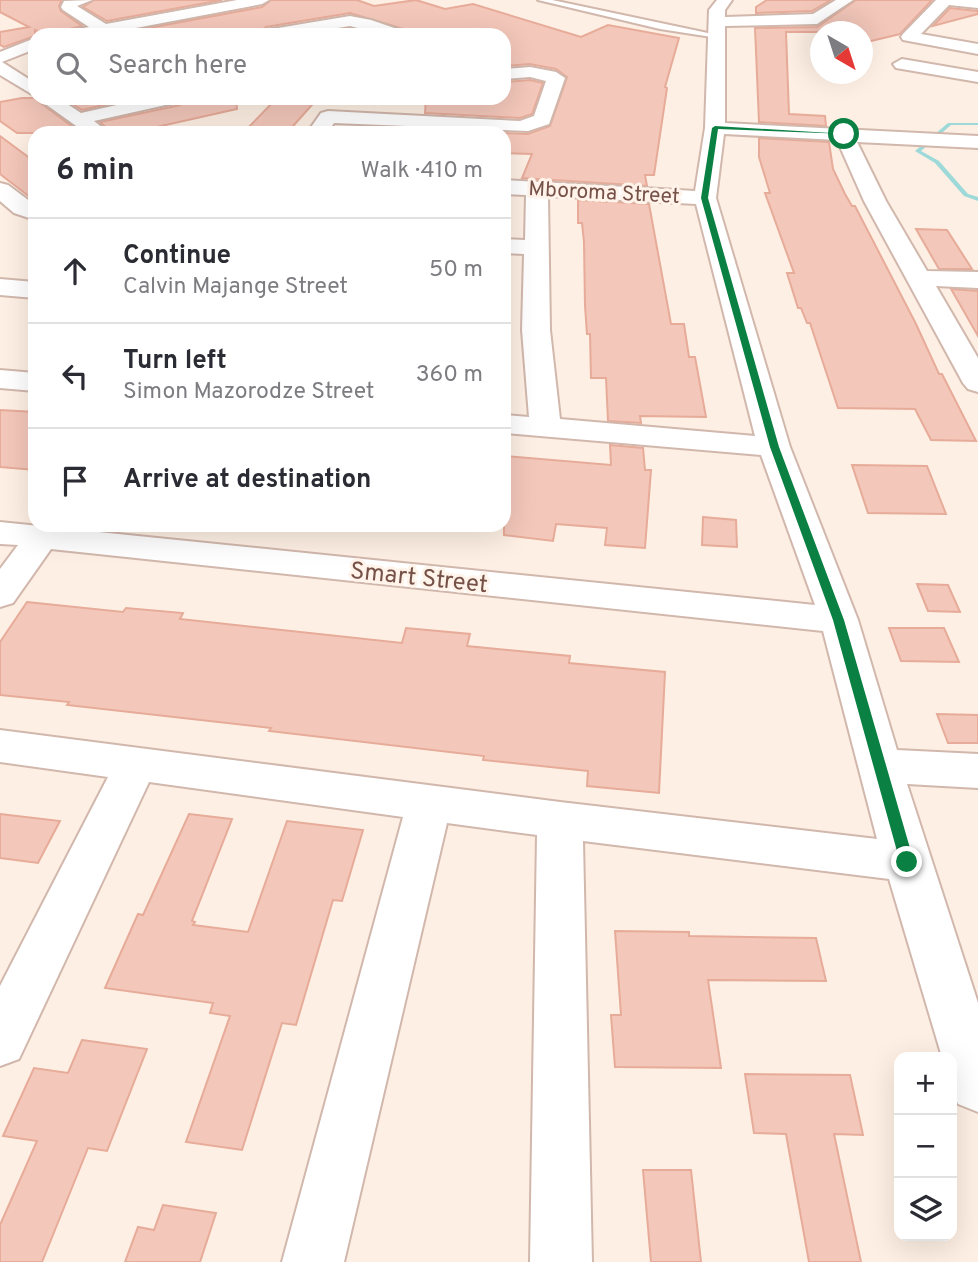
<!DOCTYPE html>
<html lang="en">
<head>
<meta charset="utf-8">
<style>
	:root { --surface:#fff; --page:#f7f7f7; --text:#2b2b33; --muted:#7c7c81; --line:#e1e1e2 }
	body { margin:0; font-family:Overpass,sans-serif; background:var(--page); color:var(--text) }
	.controls { position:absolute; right:21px; bottom:21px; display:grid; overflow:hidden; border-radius:14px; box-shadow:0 7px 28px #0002 }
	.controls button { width:63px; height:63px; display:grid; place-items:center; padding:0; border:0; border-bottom:2px solid var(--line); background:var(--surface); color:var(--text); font:35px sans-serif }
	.compass { position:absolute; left:810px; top:21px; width:63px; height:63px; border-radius:50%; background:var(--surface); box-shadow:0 7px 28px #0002; rotate:141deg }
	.stop { position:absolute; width:21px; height:21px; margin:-16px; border:5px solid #0b8043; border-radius:50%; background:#fff }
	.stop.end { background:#0b8043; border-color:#fff; box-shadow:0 2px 7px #0008 }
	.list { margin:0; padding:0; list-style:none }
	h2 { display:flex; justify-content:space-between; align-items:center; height:91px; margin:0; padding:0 28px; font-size:30px }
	h2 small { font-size:23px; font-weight:400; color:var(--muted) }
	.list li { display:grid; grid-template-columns:46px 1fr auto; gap:21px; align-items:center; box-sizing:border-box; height:105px; padding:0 28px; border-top:2px solid var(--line) }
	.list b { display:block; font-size:26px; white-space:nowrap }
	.list p { margin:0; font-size:23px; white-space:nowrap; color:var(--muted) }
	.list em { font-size:23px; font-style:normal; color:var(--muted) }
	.icon { flex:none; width:38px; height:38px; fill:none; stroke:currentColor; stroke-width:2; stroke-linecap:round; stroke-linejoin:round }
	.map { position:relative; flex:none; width:978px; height:1262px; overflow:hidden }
	.search { position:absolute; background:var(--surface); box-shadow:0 7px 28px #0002; left:28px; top:28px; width:483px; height:77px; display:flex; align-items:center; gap:18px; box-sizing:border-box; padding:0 24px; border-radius:21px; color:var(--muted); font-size:26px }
	.panel { position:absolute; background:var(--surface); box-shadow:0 7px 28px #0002; left:28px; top:126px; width:483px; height:406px; border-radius:21px }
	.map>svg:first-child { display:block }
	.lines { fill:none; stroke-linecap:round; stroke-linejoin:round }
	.stream { fill:#9dd9d9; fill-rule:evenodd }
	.building { fill:#f3c7ba; stroke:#e7ab99; stroke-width:2 }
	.lane-casing { stroke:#d1b7ac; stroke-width:4 }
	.street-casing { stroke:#d1b7ac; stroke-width:4 }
	.lane { fill:#fff; fill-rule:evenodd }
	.street { fill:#fff; fill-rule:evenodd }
	.route { fill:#0b8043 }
	.labels { text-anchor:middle; stroke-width:6; stroke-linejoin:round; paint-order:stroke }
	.far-street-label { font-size:21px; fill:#765148; stroke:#fff3ea }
	.street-label { font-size:24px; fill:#765148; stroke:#fff3ea }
</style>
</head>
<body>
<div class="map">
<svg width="978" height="1262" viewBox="0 0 978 1262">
	<rect width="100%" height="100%" fill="#fdefe3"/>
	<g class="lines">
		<polygon class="stream" points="948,123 978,123 978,125 951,125 921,151 939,161 968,194 978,197 978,201 964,196 935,163 915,151"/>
	</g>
	<g class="building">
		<polygon points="0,0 62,0 59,6 61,11 82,26 44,35 35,30 35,36 4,47 0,45 0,32 29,27 0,12"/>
		<polygon points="94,0 222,0 107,21 83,7"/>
		<polygon points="271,0 357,0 374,6 416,0 445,9 473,4 581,37 608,25 679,38 665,87 667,88 654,175 645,175 647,186 522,178 532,154 504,153 504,133 528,134 550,126 567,77 556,69 530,64 504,66 504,35 411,35 407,30 350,13 266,27 256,35 122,33 262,7"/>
		<polygon points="767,0 831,0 812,11 756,13 756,7"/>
		<polygon points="856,0 932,0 900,34 863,43 863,32 786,32 789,114 825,116 826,126 759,122 755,28 817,27"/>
		<polygon points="950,8 978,11 978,14 933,26"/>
		<polygon points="530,80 543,83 532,114 520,118 425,113 426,98 504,98 504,82"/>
		<polygon points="22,98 34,98 81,133 17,133 0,121 0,102"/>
		<polygon points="63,98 136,98 82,110"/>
		<polygon points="185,98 236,98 237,109 130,133 112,133 100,122 180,105"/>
		<polygon points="277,98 318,98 287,133 243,133"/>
		<polygon points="0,136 35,162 35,201 0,174"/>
		<polygon points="759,138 829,142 833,169 845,194 852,206 855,206 916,324 939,374 942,374 976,441 931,440 915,409 838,408 810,323 807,323 801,308 798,308 787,273 794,273 765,193 770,193 759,157"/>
		<polygon points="578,200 649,204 671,324 684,324 689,357 695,357 706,417 640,416 641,423 608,421 606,378 591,378 590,334 587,334 585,306 584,242 582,223 578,223"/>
		<polygon points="916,229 947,230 972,269 939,269"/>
		<polygon points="951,289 978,291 978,336"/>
		<polygon points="0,410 35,412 35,470 0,467"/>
		<polygon points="610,445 643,448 645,470 651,470 645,548 605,545 607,528 556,524 553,541 504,535 504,456 611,465"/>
		<polygon points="852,465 927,466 946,514 868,513"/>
		<polygon points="703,517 736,520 737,547 702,545"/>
		<polygon points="917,584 948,585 960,612 928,611"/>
		<polygon points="27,602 123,612 126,608 183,613 180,619 402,643 406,628 470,634 467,646 570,656 569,663 665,672 659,793 587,786 588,771 483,760 484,756 269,731 271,728 67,705 69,702 0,695 0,642"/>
		<polygon points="889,628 944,628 959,662 901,661"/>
		<polygon points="937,714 978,715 978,743 948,743"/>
		<polygon points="0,814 60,821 38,863 0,858"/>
		<polygon points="189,814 232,819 192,921 195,922 193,925 248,932 287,821 363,830 342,901 333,900 296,1025 282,1023 242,1150 186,1142 230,1016 210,1013 213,1003 105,988 138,914 143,915"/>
		<polygon points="615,931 689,932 689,936 816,938 826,981 708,980 721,1068 615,1067 611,1015 621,1015"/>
		<polygon points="82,1040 147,1049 107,1151 88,1148 42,1262 0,1262 0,1225 37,1141 3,1136 34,1068 68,1073"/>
		<polygon points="745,1074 850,1075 863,1135 834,1134 861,1262 809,1262 786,1134 754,1133"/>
		<polygon points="643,1170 691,1170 701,1262 651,1262"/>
		<polygon points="163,1205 216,1213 200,1262 125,1262 138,1227 154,1230"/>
	</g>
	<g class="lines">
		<g class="lane-casing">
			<polygon id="lane" points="538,0 552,0 722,36 718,38 660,29"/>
		</g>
		<g class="street-casing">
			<g id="street">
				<polygon points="92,0 77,6 106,24 237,0 269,0 262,4 104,34 61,35 63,32 89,27 63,10 61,7 64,1"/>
				<path d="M717 0H732L725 10V17L813 14 836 0H853L817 24 725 26V123L978 136V148L857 142 886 201 927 271 978 272V288L936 286 978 358V392L968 389 963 383 864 201 837 140 724 134 716 198 790 447 858 620 897 750 978 754V788L907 784 978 1003V1112L958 1104 952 1089V1057H942L889 879 583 841 592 1262H530L537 835 447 823 344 1262H282L403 817 149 782 19 1059 0 1066V986L108 777 0 762V730L560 802 877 839 823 631 51 549 13 603 0 607V569L18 545 0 544V522L815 605 761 455 504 433V415L529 417 522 330 524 254 504 253V239L525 240 526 195 504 194V180L695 191 705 128 709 10ZM548 196 696 204 755 436 560 419 550 330Z"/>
				<polygon points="936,0 978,0 978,8 949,5 921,34 978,44 978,54 903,40 901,37 903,34"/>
				<polygon points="350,16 371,20 406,32 408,35 385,35 350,26 294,35 258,35 266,30"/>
				<polygon points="35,38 35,49 2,62 35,83 35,96 0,75 0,52"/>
				<polygon points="902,59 978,72 978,82 896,68 893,64"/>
				<polygon points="530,67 556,72 565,78 549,124 528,131 334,123 327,133 307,133 321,113 328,111 520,121 534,116 546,81 530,77 504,79 504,69"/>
				<polygon points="37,98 58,98 81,113 148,98 182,98 179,102 94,121 109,133 86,133"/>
				<polygon points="0,183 8,185 35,205 35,220 14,213 0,201"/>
				<polygon points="0,279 35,282 35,298 0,295"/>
				<polygon points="0,370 35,373 35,391 0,388"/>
			</g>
		</g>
		<use href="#lane" class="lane"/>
		<use href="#street" class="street"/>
	</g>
	<polygon class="route" points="715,126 847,134 718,129 708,198 779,447 844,620 914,862 907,868 900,862 833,620 770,447 701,198 712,128"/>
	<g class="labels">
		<g class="far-street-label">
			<text transform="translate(604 192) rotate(3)" y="7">Mboroma Street</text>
		</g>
		<g class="street-label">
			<text transform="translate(419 577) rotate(6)" y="8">Smart Street</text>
		</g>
	</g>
</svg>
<div class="controls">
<button>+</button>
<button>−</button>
<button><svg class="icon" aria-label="layers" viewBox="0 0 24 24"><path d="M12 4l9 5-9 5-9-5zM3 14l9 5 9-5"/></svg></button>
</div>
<svg class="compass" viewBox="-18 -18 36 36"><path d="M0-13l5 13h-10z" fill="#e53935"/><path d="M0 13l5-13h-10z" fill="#7c7c81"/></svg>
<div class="stop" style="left:844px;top:134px"></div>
<div class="stop end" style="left:907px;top:862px"></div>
<div class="search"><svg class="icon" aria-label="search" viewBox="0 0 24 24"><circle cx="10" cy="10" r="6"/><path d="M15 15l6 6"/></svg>Search here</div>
<section class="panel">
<h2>6 min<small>Walk · 410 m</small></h2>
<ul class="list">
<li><svg class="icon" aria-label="ahead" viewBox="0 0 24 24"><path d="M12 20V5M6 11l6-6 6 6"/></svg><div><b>Continue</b><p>Calvin Majange Street</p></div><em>50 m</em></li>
<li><svg class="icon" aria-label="left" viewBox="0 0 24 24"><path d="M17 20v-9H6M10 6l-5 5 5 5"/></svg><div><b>Turn left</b><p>Simon Mazorodze Street</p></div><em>360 m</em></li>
<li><svg class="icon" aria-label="arrive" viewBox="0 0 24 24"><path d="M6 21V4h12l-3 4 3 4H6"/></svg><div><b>Arrive at destination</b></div></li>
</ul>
</section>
</div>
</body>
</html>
